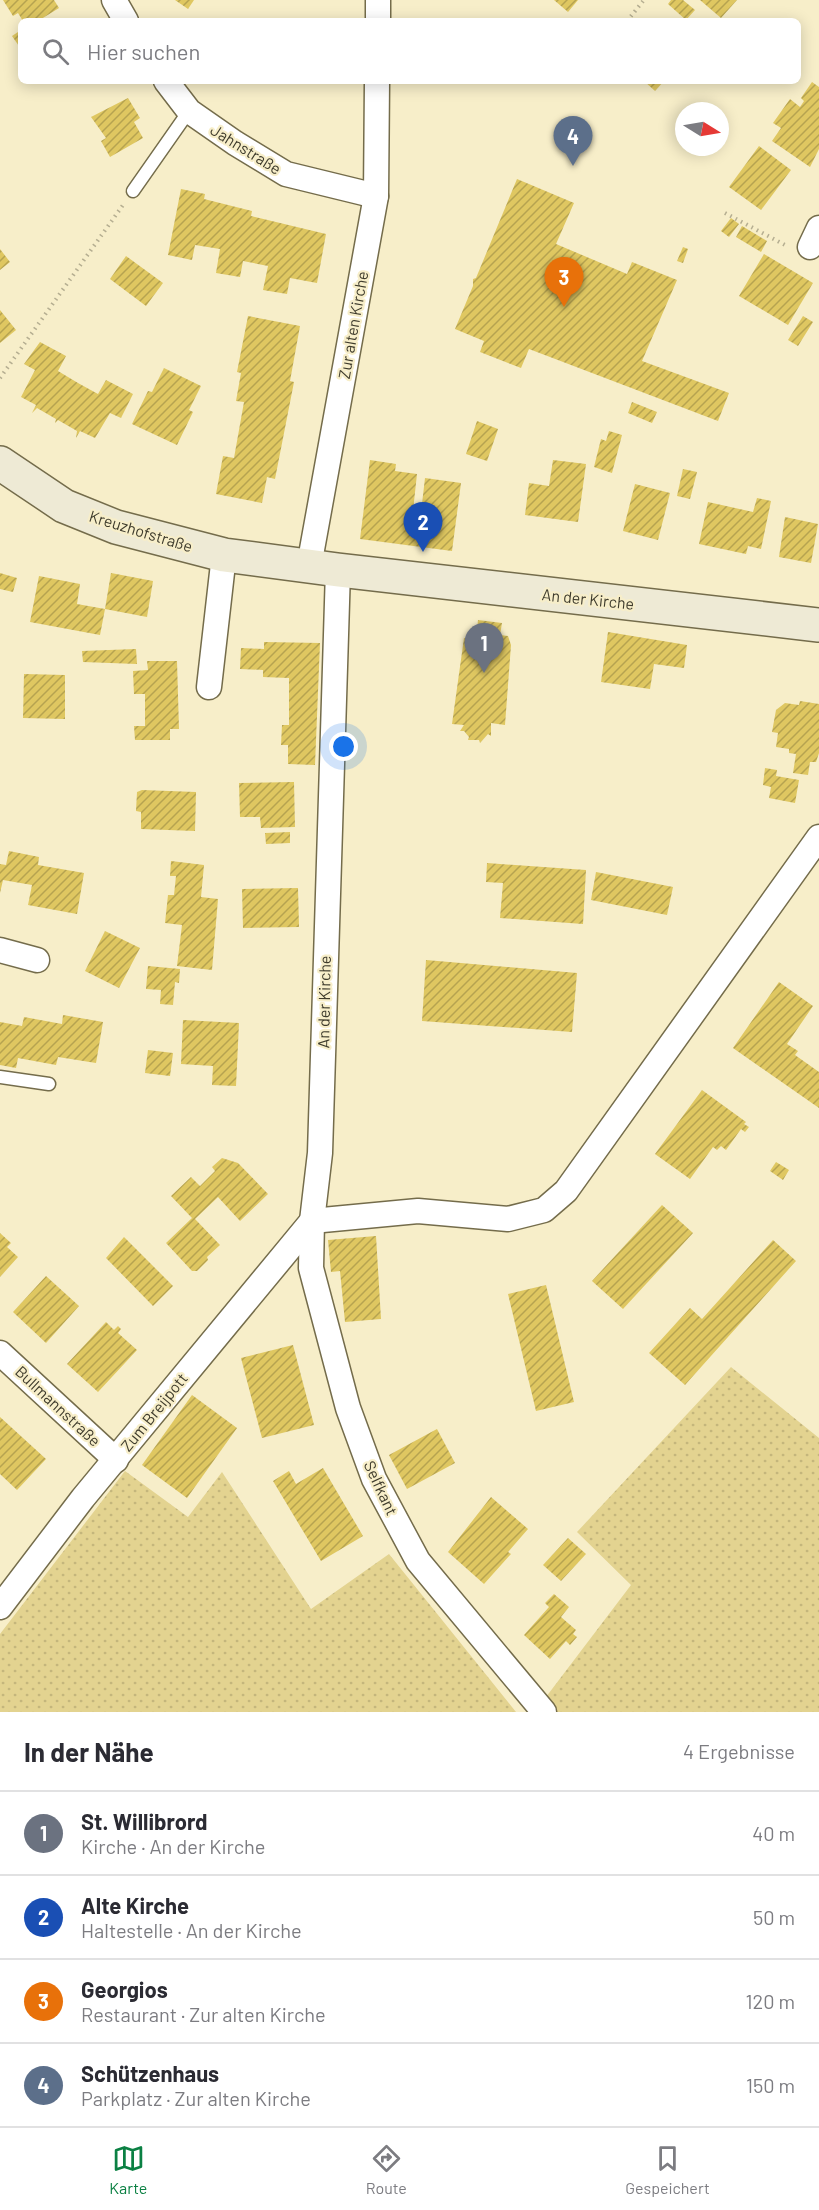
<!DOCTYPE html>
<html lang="de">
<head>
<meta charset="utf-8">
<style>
	:root { --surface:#fff; --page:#f7f7f7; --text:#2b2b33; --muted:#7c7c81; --line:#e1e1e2; --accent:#0b8043 }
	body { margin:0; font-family:Barlow,sans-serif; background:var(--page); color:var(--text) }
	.compass { position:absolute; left:675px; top:102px; width:54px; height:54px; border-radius:50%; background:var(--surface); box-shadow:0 3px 15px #0003; rotate:101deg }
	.you { position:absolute; left:344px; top:747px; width:21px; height:21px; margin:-15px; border:4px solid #fff; border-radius:50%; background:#1a73e8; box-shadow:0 0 0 9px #1a73e833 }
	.badge { display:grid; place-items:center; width:39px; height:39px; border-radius:50%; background:var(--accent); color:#fff; font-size:20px; font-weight:700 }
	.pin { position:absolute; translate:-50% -50px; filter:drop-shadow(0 2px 3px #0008) }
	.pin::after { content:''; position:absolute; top:32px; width:21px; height:18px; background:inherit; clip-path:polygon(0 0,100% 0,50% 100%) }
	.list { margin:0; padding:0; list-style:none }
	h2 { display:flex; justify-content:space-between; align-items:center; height:78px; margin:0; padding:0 24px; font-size:26px }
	h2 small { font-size:20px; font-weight:400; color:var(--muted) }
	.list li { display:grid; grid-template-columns:39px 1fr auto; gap:18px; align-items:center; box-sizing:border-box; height:84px; padding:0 24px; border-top:2px solid var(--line) }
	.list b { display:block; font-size:22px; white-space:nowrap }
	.list p { margin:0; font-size:20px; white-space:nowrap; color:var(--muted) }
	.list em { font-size:20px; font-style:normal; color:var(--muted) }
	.icon { flex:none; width:33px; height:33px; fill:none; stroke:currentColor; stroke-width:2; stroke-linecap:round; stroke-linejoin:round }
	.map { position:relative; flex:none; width:819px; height:1712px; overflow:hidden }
	.search { position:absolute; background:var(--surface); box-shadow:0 3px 15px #0003; left:18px; right:18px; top:18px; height:66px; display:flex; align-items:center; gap:15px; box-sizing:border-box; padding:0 21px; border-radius:9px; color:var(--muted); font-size:22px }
	.sheet { height:414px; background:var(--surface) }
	nav { display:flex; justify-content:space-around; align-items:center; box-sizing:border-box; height:84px; border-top:2px solid var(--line); background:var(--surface); font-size:16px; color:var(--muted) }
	nav a { display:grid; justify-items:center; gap:3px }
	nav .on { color:var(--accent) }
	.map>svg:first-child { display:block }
	.grass { fill:url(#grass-dots) }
	.building { fill:url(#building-hatch) }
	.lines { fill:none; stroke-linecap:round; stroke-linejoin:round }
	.lane-casing { stroke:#746c4b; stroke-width:15 }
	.street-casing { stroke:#746c4b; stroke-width:27 }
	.secondary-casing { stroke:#746c4b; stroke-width:36 }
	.path { stroke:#b5ae91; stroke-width:4; stroke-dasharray:1.5 4.5; stroke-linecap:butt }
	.lane { stroke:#fff; stroke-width:12 }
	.street { stroke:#fff; stroke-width:24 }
	.secondary { stroke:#eeead5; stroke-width:33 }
	.labels { text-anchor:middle; stroke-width:4.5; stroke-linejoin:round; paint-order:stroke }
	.street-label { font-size:16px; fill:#3e3b2c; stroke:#f7eec9 }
</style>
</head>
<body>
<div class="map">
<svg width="819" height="1712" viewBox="0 0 819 1712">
	<defs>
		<pattern id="grass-dots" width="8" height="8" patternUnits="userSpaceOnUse" patternTransform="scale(1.5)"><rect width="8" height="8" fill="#e3d390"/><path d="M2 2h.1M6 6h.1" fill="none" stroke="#c4b67c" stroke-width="1.8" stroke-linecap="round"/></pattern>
		<pattern id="building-hatch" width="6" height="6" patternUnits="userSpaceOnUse" patternTransform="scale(1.5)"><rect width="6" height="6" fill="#dfc761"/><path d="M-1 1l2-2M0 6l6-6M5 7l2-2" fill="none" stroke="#b6a350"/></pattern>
	</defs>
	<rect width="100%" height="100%" fill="#f7eec9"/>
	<g class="grass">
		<polygon points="731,1367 819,1438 819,1712 556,1712 546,1697 631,1585 577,1532"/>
		<polygon points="125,1471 188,1517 222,1472 311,1609 389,1554 516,1712 0,1712 0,1634"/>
	</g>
	<g class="building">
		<polygon points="3,0 54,0 59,8 38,21 23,21 18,13 13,16"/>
		<polygon points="175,0 194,0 188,9"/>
		<polygon points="554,0 578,0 568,12"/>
		<polygon points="671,0 683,0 695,10 686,20 668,4"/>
		<polygon points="700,0 737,0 721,18"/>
		<polygon points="21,30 21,49 12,36"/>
		<polygon points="644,81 664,81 655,91"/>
		<polygon points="812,82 819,87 819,149 810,167 772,141 781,128 773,123 790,99 800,107 804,101 801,98"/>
		<polygon points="128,98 140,118 134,122 143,138 110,157 101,141 106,138 91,117"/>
		<polygon points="759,146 791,170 761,210 729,187"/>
		<polygon points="517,179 574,203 556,244 627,274 632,262 677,280 642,361 729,393 718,421 529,349 521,368 480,352 484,341 455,329 473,286 473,279 476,278"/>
		<polygon points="181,189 205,194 204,199 252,211 251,216 326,234 317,283 290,278 287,294 263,290 268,266 243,261 240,277 216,273 220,249 195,245 192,260 168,255"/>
		<polygon points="731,218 739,224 729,237 721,231"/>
		<polygon points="742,226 767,241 761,252 736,237"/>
		<polygon points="683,247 688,249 683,263 677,261"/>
		<polygon points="0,249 10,262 0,270"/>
		<polygon points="764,254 813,283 788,325 739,296"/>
		<polygon points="126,256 163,283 146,306 110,279"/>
		<polygon points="0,310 16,330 0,343"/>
		<polygon points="248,316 300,326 290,381 294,382 275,479 267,477 262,503 216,494 223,456 234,458 244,402 236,401 241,373 237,372"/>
		<polygon points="803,316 813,322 798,346 788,340"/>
		<polygon points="40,342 66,356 58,371 78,383 98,394 106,380 133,394 121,418 110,413 95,438 80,431 76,438 77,431 58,420 55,423 56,419 37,408 32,413 36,405 21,397 35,370 24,364"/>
		<polygon points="164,368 201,386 189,410 193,412 177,445 132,424 148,391 152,392"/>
		<polygon points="632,402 657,412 652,423 628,413"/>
		<polygon points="477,421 498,429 487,461 466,454"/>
		<polygon points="609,431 622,435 612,473 594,467 601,439 606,441"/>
		<polygon points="370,460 396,464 395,471 417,474 412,520 420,521 425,478 461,483 452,551 360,539"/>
		<polygon points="553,460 586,464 578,522 525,515 529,483 549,486"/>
		<polygon points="683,469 697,472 690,499 677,496"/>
		<polygon points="635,484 670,493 658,540 623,531"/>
		<polygon points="757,498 771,501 761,549 748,546 746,554 699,544 708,502 753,512"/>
		<polygon points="785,517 818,524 811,563 779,557"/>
		<polygon points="0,573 17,578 13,592 0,589"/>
		<polygon points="111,573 153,581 147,617 105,609"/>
		<polygon points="39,576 80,584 77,604 105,609 100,635 30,622"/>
		<polygon points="478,620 502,623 500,635 508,636 511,645 505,725 491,723 491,736 488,734 480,743 479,740 468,740 469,737 464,731 460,731 464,725 452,724 464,638 476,640"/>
		<polygon points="608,632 687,645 684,668 654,664 650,689 601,682"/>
		<polygon points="264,642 320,643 315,765 288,764 288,745 281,745 282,725 289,725 289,678 263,677 263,670 240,669 241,648 264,649"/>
		<polygon points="136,649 137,664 83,662 82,651"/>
		<polygon points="147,661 177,661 179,729 170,729 170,740 135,740 134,726 145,726 145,694 134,694 133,671 148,670"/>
		<polygon points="24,674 65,675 65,719 23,718"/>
		<polygon points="800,701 819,704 819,753 816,762 810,762 808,775 793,773 796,754 789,753 789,749 776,747 778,733 772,732 776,710 785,703 799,705"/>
		<polygon points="765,768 777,770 776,776 799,780 795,803 769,798 771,787 763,785"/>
		<polygon points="294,782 295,827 261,828 260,817 240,817 239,783"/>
		<polygon points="142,790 196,792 195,831 141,829 141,812 136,811 137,792"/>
		<polygon points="290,832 290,843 266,844 265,833"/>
		<polygon points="9,851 39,857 38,865 84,873 77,914 28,905 32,885 3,880 0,893 0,864 6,865"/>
		<polygon points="171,861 204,865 201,897 218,899 212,970 177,966 182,925 165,923 168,895 174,895 176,876 170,876"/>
		<polygon points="487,863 586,870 583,924 500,918 503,883 486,882"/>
		<polygon points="596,872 673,887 667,915 591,900"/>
		<polygon points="298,888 299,927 243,928 242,889"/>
		<polygon points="105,931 140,948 119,988 85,971"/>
		<polygon points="426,960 577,973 572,1032 422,1021"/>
		<polygon points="148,966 180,969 179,983 175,982 173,1005 160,1004 161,990 146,989"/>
		<polygon points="779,982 813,1006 787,1044 798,1051 795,1055 819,1072 819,1108 733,1048"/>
		<polygon points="63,1015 103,1022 96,1063 58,1057 56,1065 18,1058 16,1068 0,1065 0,1022 22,1026 24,1017 62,1024"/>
		<polygon points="183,1020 239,1023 236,1086 212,1085 213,1066 181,1064"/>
		<polygon points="148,1050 173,1053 170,1076 145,1073"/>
		<polygon points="702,1090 746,1122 744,1124 749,1127 745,1132 741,1129 726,1150 721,1146 717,1150 713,1147 690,1179 655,1154"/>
		<polygon points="222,1158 238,1163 268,1194 240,1221 218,1197 195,1219 220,1245 207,1257 208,1260 197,1271 192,1271 166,1243 192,1218 171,1196 191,1177 200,1186 215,1171 212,1167"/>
		<polygon points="776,1162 789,1170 783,1180 770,1171"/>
		<polygon points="662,1205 693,1233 623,1309 592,1281"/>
		<polygon points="0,1233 11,1243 7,1247 18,1257 0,1277"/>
		<polygon points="376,1236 381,1319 345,1322 340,1271 331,1272 328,1240"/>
		<polygon points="124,1237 173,1286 153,1306 106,1258"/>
		<polygon points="773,1240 796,1261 685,1385 649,1353 690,1308 702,1319"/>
		<polygon points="46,1276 79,1306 46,1343 13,1312"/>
		<polygon points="546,1285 574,1402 536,1411 508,1294"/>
		<polygon points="106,1322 114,1330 118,1326 121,1329 118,1333 137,1350 98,1392 67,1364"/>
		<polygon points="293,1345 314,1425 262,1438 241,1358"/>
		<polygon points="192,1395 237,1428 187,1498 142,1465"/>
		<polygon points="0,1417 46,1459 17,1490 0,1474"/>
		<polygon points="437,1429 455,1463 407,1489 389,1455"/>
		<polygon points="323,1468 363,1536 321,1561 273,1481 289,1471 296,1484"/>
		<polygon points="491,1497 528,1529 508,1552 511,1554 484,1584 448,1552"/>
		<polygon points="568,1538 586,1554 561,1581 543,1565"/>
		<polygon points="554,1594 569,1607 561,1617 576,1630 573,1634 577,1637 570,1645 566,1641 550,1659 524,1635 549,1607 545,1603"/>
	</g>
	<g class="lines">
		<g class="lane-casing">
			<g id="lane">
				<polyline points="133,191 189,111"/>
				<polyline points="0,1077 49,1084"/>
			</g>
		</g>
		<g class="street-casing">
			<g id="street">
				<polyline points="114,0 126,21"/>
				<polyline points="378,21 378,0"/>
				<polyline points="166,81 189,111 235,143 286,174 376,196"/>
				<polyline points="810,247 819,228"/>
				<polyline points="309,566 376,196 377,81"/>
				<polyline points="338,570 320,1153 312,1221 311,1268 348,1408 374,1479 418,1561 544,1712"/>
				<polyline points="209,687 224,555"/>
				<polyline points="0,950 37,960"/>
				<polyline points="312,1221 418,1211 508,1219 544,1210 566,1191 819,837"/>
				<polyline points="0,1353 116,1460"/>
				<polyline points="0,1607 83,1498 312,1221"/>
			</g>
		</g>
		<g class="secondary-casing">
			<polyline id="secondary" points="0,463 64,506 116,527 224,555 338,570 819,625"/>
		</g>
		<g class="path">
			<polyline points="627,21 644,0"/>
			<polyline points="725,213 785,245"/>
			<polyline points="0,378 123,205"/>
		</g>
		<use href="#lane" class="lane"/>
		<use href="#street" class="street"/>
		<use href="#secondary" class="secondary"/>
	</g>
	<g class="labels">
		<g class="street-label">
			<text transform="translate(246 149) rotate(32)" y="6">Jahnstraße</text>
			<text transform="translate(353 325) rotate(-80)" y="6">Zur alten Kirche</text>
			<text transform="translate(141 531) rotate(17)" y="6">Kreuzhofstraße</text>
			<text transform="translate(588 599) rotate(6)" y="6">An der Kirche</text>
			<text transform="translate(324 1002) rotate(-89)" y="6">An der Kirche</text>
			<text transform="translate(58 1406) rotate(43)" y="6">Bullmannstraße</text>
			<text transform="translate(154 1412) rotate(-51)" y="6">Zum Breijpott</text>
			<text transform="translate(381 1488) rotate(65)" y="6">Selfkant</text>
		</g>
	</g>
</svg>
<svg class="compass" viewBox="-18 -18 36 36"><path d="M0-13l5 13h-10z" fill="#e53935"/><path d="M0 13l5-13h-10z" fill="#7c7c81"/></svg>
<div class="you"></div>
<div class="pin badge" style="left:484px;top:673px;background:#6b7280">1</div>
<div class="pin badge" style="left:423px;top:552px;background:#1a4fb4">2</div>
<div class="pin badge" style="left:564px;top:307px;background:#e8710a">3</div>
<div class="pin badge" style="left:573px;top:166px;background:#5c6f8a">4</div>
<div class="search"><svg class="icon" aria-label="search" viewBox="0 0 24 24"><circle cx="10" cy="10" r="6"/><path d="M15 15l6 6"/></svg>Hier suchen</div>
</div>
<section class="sheet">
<h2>In der Nähe<small>4 Ergebnisse</small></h2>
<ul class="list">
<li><span class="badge" style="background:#6b7280">1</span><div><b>St. Willibrord</b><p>Kirche · An der Kirche</p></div><em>40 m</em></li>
<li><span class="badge" style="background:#1a4fb4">2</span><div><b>Alte Kirche</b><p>Haltestelle · An der Kirche</p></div><em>50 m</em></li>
<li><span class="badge" style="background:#e8710a">3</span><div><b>Georgios</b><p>Restaurant · Zur alten Kirche</p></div><em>120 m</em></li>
<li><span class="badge" style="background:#5c6f8a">4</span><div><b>Schützenhaus</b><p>Parkplatz · Zur alten Kirche</p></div><em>150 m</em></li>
</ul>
</section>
<nav>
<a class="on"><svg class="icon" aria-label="map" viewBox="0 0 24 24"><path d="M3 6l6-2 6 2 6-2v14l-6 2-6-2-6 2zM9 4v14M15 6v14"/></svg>Karte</a>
<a><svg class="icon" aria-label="directions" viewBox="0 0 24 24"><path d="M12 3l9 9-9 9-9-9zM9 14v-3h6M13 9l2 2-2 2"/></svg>Route</a>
<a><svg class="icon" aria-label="saved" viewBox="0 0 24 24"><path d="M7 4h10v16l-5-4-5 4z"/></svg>Gespeichert</a>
</nav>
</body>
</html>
